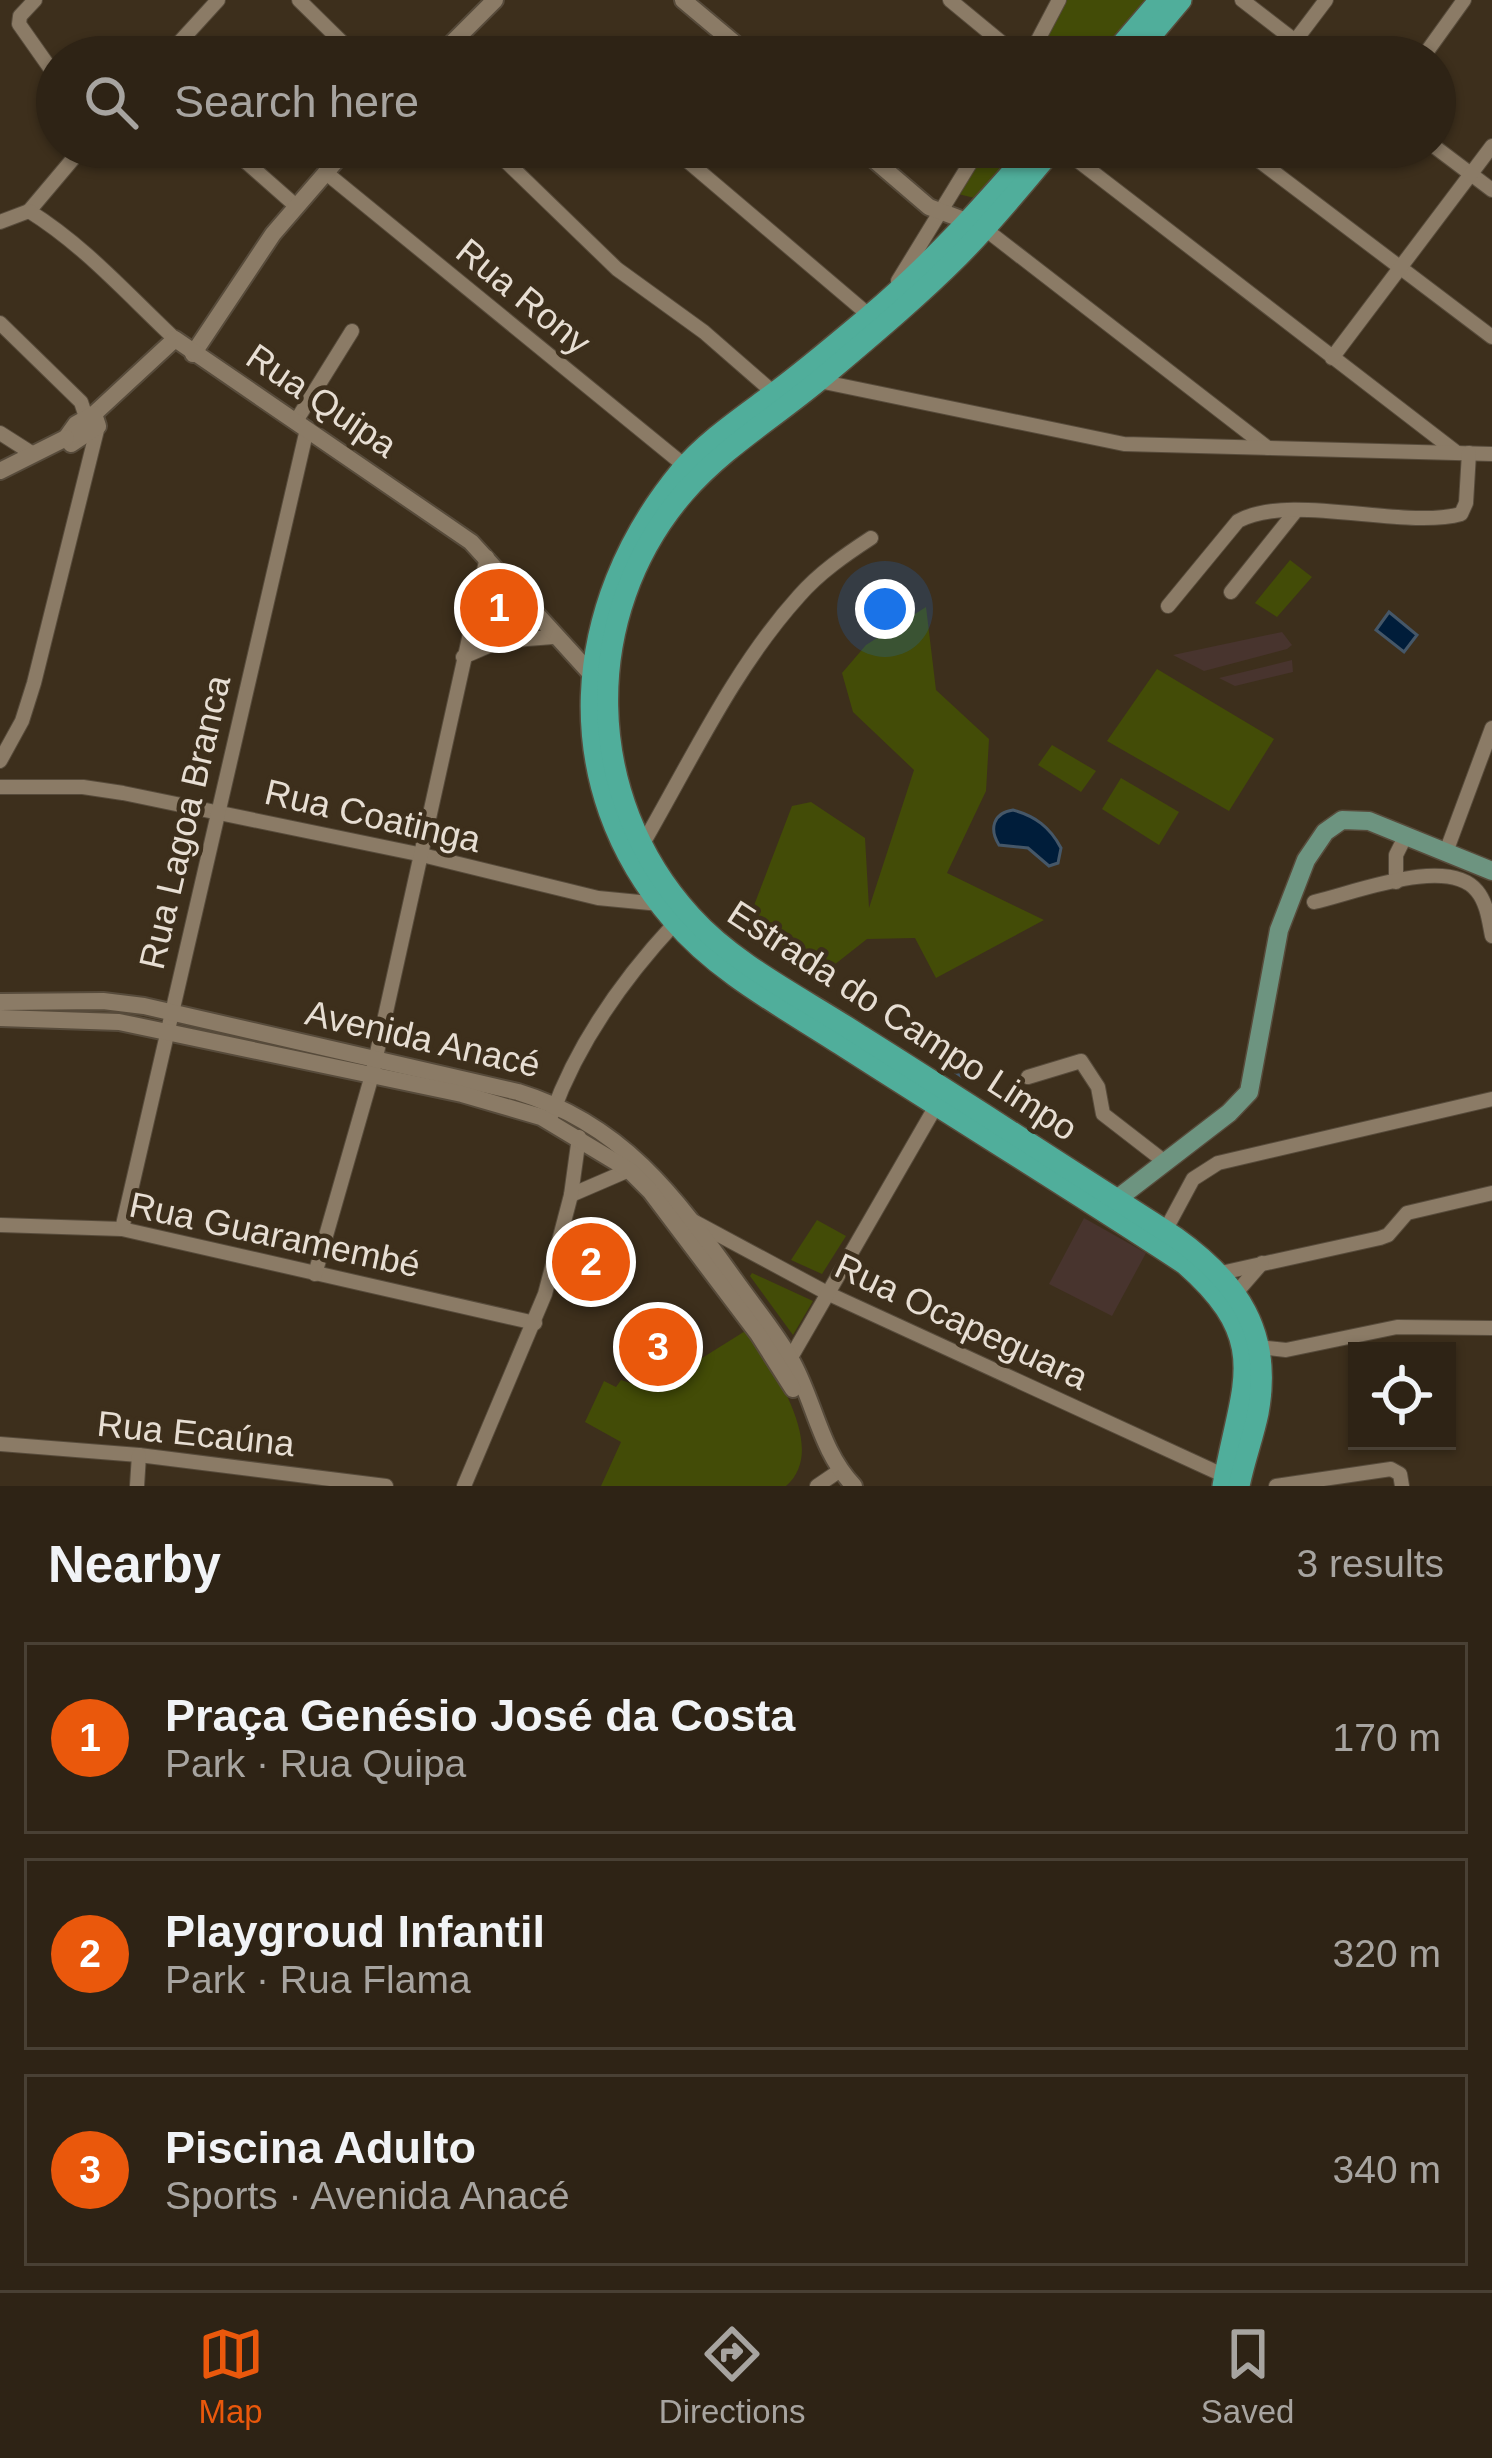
<!DOCTYPE html>
<html lang="en">
<head>
<meta charset="utf-8">
<style>
	:root { --surface:#2e2315; --page:#362b1e; --text:#f1f3f6; --muted:#a7a4a0; --line:#494034; --accent:#ea580c }
	body { margin:0; font-family:Helvetica,sans-serif; background:var(--page); color:var(--text) }
	.controls { position:absolute; right:36px; bottom:36px; display:grid; overflow:hidden; border-radius:0px; box-shadow:0 3px 9px #0004 }
	.controls button { width:108px; height:108px; display:grid; place-items:center; padding:0; border:0; border-bottom:3px solid var(--line); background:var(--surface); color:var(--text); font:60px sans-serif }
	.you { position:absolute; left:885px; top:609px; width:42px; height:42px; margin:-30px; border:9px solid #fff; border-radius:50%; background:#1a73e8; box-shadow:0 0 0 18px #1a73e833 }
	.badge { display:grid; place-items:center; width:78px; height:78px; border-radius:50%; background:var(--accent); color:#fff; font-size:39px; font-weight:700 }
	.pin { position:absolute; translate:-50% -50%; border:6px solid #fff; box-shadow:0 3px 12px #0006 }
	.list { margin:0; padding:0; list-style:none }
	h2 { display:flex; justify-content:space-between; align-items:center; height:156px; margin:0; padding:0 48px; font-size:51px }
	h2 small { font-size:39px; font-weight:400; color:var(--muted) }
	.list li { display:grid; grid-template-columns:78px 1fr auto; gap:36px; align-items:center; box-sizing:border-box; height:192px; margin:0 24px 24px; padding:0 24px; border:3px solid var(--line); border-radius:0px }
	.list b { display:block; font-size:45px; white-space:nowrap }
	.list p { margin:0; font-size:39px; white-space:nowrap; color:var(--muted) }
	.list em { font-size:39px; font-style:normal; color:var(--muted) }
	.icon { flex:none; width:66px; height:66px; fill:none; stroke:currentColor; stroke-width:2; stroke-linecap:round; stroke-linejoin:round }
	.map { position:relative; flex:none; width:1492px; height:1486px; overflow:hidden }
	.search { position:absolute; background:var(--surface); box-shadow:0 3px 9px #0004; left:36px; right:36px; top:36px; height:132px; display:flex; align-items:center; gap:30px; box-sizing:border-box; padding:0 42px; border-radius:66px; color:var(--muted); font-size:45px }
	.sheet { height:804px; background:var(--surface) }
	nav { display:flex; justify-content:space-around; align-items:center; box-sizing:border-box; height:168px; border-top:3px solid var(--line); background:var(--surface); font-size:33px; color:var(--muted) }
	nav a { display:grid; justify-items:center; gap:6px }
	nav .on { color:var(--accent) }
	.map>svg:first-child { display:block }
	.commercial { fill:#48342e }
	.green { fill:#434c07 }
	.water { fill:#001d3a; stroke:#455768; stroke-width:3 }
	.lines { fill:none; stroke-linecap:round; stroke-linejoin:round }
	.minor-casing { stroke:#574b3b; stroke-width:16 }
	.tertiary-casing { stroke:#574b3b; stroke-width:20 }
	.secondary-casing { stroke:#574b3b; stroke-width:21 }
	.primary-casing { stroke:#574b3b; stroke-width:24 }
	.minor { stroke:#8b7b66; stroke-width:14 }
	.tertiary { stroke:#8b7b66; stroke-width:16 }
	.secondary { stroke:#6d9480; stroke-width:18 }
	.primary { stroke:#50ae9b; stroke-width:21 }
	.labels { text-anchor:middle; stroke-width:9; stroke-linejoin:round; paint-order:stroke }
	.street-label { font-size:36px; fill:#e7ded3; stroke:#3d2f1c }
</style>
</head>
<body>
<div class="map">
<svg width="1492" height="1486" viewBox="0 0 1492 1486">
	<rect width="100%" height="100%" fill="#3d2f1c"/>
	<g class="commercial">
		<polygon points="1282,632 1292,645 1287,649 1204,671 1173,655"/>
		<polygon points="1292,660 1293,672 1235,686 1219,678"/>
		<polygon points="1084,1218 1146,1253 1112,1316 1049,1284"/>
	</g>
	<g class="green">
		<polygon points="1059,0 1154,0 1107,57 1028,57"/>
		<polygon points="978,147 1032,147 987,201 954,193"/>
		<polygon points="1290,560 1312,577 1277,617 1255,603"/>
		<polygon points="489,563 548,634 470,644"/>
		<polygon points="926,607 936,690 989,739 986,791 947,873 1044,920 936,978 915,938 867,939 815,980 748,921 792,806 811,802 865,838 869,908 914,770 853,712 842,673 866,645"/>
		<polygon points="1157,669 1274,739 1229,811 1107,741"/>
		<polygon points="1052,745 1096,771 1081,792 1038,765"/>
		<polygon points="1121,778 1179,812 1159,845 1102,809"/>
		<polygon points="817,1220 846,1236 822,1274 791,1260"/>
		<polygon points="588,1246 620,1292 580,1277"/>
		<polygon points="752,1273 813,1301 793,1335 750,1276"/>
		<path d="M750 1328C771 1369 830 1448 786 1486H601L621 1442 585 1422 604 1381 616 1387 621 1380 633 1384 649 1354 667 1380Z"/>
	</g>
	<g class="water">
		<polygon points="1389,612 1417,635 1404,652 1376,630"/>
		<path d="M1013 810C1035 816 1050 827 1061 848L1058 863 1049 866 1028 848 999 845C989 829 993 813 1013 810Z"/>
		<polygon points="954,1046 955,1056 972,1063 964,1078 937,1060 938,1052"/>
	</g>
	<g class="lines">
		<g class="minor-casing">
			<g id="minor">
				<polyline points="35,0 20,16 19,24 57,78"/>
				<polyline points="299,0 357,57"/>
				<polyline points="950,0 1019,57"/>
				<polyline points="1242,0 1316,57"/>
				<polyline points="1295,41 1326,0"/>
				<polyline points="166,57 218,0"/>
				<polyline points="1029,57 1059,0"/>
				<polyline points="1423,57 1464,0"/>
				<polyline points="229,147 296,206"/>
				<polyline points="491,147 617,269 704,332 774,393"/>
				<polyline points="671,147 870,316"/>
				<polyline points="1060,147 1456,452"/>
				<polyline points="1241,147 1492,337"/>
				<polyline points="1435,147 1492,190"/>
				<polyline points="325,172 685,466"/>
				<polyline points="29,211 83,147"/>
				<path d="M0 222 29 211C85 246 127 294 175 339"/>
				<polyline points="985,229 1268,448"/>
				<polyline points="898,281 980,147"/>
				<polyline points="0,323 81,402 86,417"/>
				<polyline points="1332,358 1492,146"/>
				<polyline points="819,381 1124,444 1492,454"/>
				<polyline points="296,421 352,331"/>
				<polyline points="0,433 33,454"/>
				<polyline points="1231,592 1295,512"/>
				<path d="M1168 606 1238 521C1290 492 1404 530 1461 514L1466 503 1469 453"/>
				<polyline points="463,657 500,641 553,637"/>
				<polyline points="0,761 22,721 34,683 98,426"/>
				<polyline points="0,787 83,787 123,793 418,854 598,898 660,904"/>
				<path d="M641 847C690 763 733 669 799 596 819 573 845 555 871 538"/>
				<polyline points="1446,852 1492,728"/>
				<polyline points="1396,882 1396,855 1406,835"/>
				<path d="M1314 902C1354 893 1448 855 1477 891 1487 903 1489 921 1492 936"/>
				<polyline points="1028,1077 1081,1061 1098,1087 1103,1114 1165,1162"/>
				<path d="M552 1114C578 1042 623 979 675 923"/>
				<polyline points="571,1195 629,1170"/>
				<polyline points="693,1221 829,1294 1225,1476"/>
				<polyline points="0,1225 122,1229 535,1323"/>
				<polyline points="122,1229 307,429"/>
				<polyline points="1165,1231 1193,1179 1218,1163 1492,1099"/>
				<polyline points="1221,1273 1380,1238 1388,1235 1407,1213 1492,1193"/>
				<polyline points="315,1274 372,1075 487,557"/>
				<polyline points="1236,1293 1262,1263"/>
				<polyline points="1259,1347 1286,1350 1397,1327 1492,1328"/>
				<polyline points="786,1366 936,1106"/>
				<polyline points="0,1444 139,1455 386,1486"/>
				<polyline points="137,1486 139,1455"/>
				<polyline points="464,1486 545,1294 571,1195 579,1137"/>
				<polyline points="817,1486 839,1471"/>
				<polyline points="1276,1486 1391,1469 1400,1474 1402,1486"/>
			</g>
		</g>
		<g class="tertiary-casing">
			<g id="tertiary">
				<polyline points="683,0 751,57"/>
				<polyline points="438,57 495,0"/>
				<polyline points="859,147 929,207 977,225"/>
				<polyline points="193,354 273,234 348,147"/>
				<polyline points="94,414 175,339 471,542 592,675"/>
				<polygon points="94,414 98,426 71,444 66,438 76,424"/>
				<polyline points="0,471 66,438"/>
				<path d="M0 1002 103 1001 144 1006 518 1092C622 1124 674 1195 735 1280 754 1307 777 1334 793 1363 815 1404 821 1452 854 1486"/>
				<polyline points="0,1018 119,1022 462,1094 541,1117 629,1170 650,1191 758,1334 793,1389"/>
			</g>
		</g>
		<g class="secondary-casing">
			<polyline id="secondary" points="1108,1206 1229,1113 1249,1092 1279,930 1306,860 1325,832 1342,820 1369,821 1492,871"/>
		</g>
		<g class="primary-casing">
			<g id="primary">
				<polyline points="1111,57 1160,0"/>
				<polyline points="1133,57 1181,0"/>
				<path d="M1034 147C982 207 930 265 869 316 837 343 804 371 770 396 739 419 705 442 680 472 570 606 556 785 673 920 718 973 783 1007 840 1044 955 1118 1071 1189 1185 1264 1275 1343 1240 1385 1223 1486"/>
				<path d="M1055 147C1023 184 993 222 959 256 916 299 869 338 823 377 777 416 724 447 684 493 579 615 583 798 691 916 736 966 805 999 861 1036 966 1102 1070 1170 1175 1237 1238 1282 1273 1332 1258 1413 1253 1437 1244 1461 1239 1486"/>
			</g>
		</g>
		<use href="#minor" class="minor"/>
		<use href="#tertiary" class="tertiary"/>
		<use href="#secondary" class="secondary"/>
		<use href="#primary" class="primary"/>
	</g>
	<g class="labels">
		<g class="street-label">
			<text transform="translate(524 296) rotate(39)" y="13">Rua Rony</text>
			<text transform="translate(322 400) rotate(34)" y="13">Rua Quipa</text>
			<text transform="translate(373 815) rotate(13)" y="13">Rua Coatinga</text>
			<text transform="translate(184 822) rotate(-77)" y="13">Rua Lagoa Branca</text>
			<text transform="translate(903 1020) rotate(33)" y="13">Estrada do Campo Limpo</text>
			<text transform="translate(423 1038) rotate(13)" y="13">Avenida Anacé</text>
			<text transform="translate(275 1234) rotate(12)" y="13">Rua Guaramembé</text>
			<text transform="translate(962 1321) rotate(25)" y="13">Rua Ocapeguara</text>
			<text transform="translate(196 1433) rotate(6)" y="13">Rua Ecaúna</text>
		</g>
	</g>
</svg>
<div class="controls">
<button><svg class="icon" aria-label="locate" viewBox="0 0 24 24"><circle cx="12" cy="12" r="6"/><path d="M12 2v4M12 18v4M2 12h4M18 12h4"/></svg></button>
</div>
<div class="you"></div>
<div class="pin badge" style="left:499px;top:608px">1</div>
<div class="pin badge" style="left:591px;top:1262px">2</div>
<div class="pin badge" style="left:658px;top:1347px">3</div>
<div class="search"><svg class="icon" aria-label="search" viewBox="0 0 24 24"><circle cx="10" cy="10" r="6"/><path d="M15 15l6 6"/></svg>Search here</div>
</div>
<section class="sheet">
<h2>Nearby<small>3 results</small></h2>
<ul class="list">
<li><span class="badge">1</span><div><b>Praça Genésio José da Costa</b><p>Park · Rua Quipa</p></div><em>170 m</em></li>
<li><span class="badge">2</span><div><b>Playgroud Infantil</b><p>Park · Rua Flama</p></div><em>320 m</em></li>
<li><span class="badge">3</span><div><b>Piscina Adulto</b><p>Sports · Avenida Anacé</p></div><em>340 m</em></li>
</ul>
</section>
<nav>
<a class="on"><svg class="icon" aria-label="map" viewBox="0 0 24 24"><path d="M3 6l6-2 6 2 6-2v14l-6 2-6-2-6 2zM9 4v14M15 6v14"/></svg>Map</a>
<a><svg class="icon" aria-label="directions" viewBox="0 0 24 24"><path d="M12 3l9 9-9 9-9-9zM9 14v-3h6M13 9l2 2-2 2"/></svg>Directions</a>
<a><svg class="icon" aria-label="saved" viewBox="0 0 24 24"><path d="M7 4h10v16l-5-4-5 4z"/></svg>Saved</a>
</nav>
</body>
</html>
